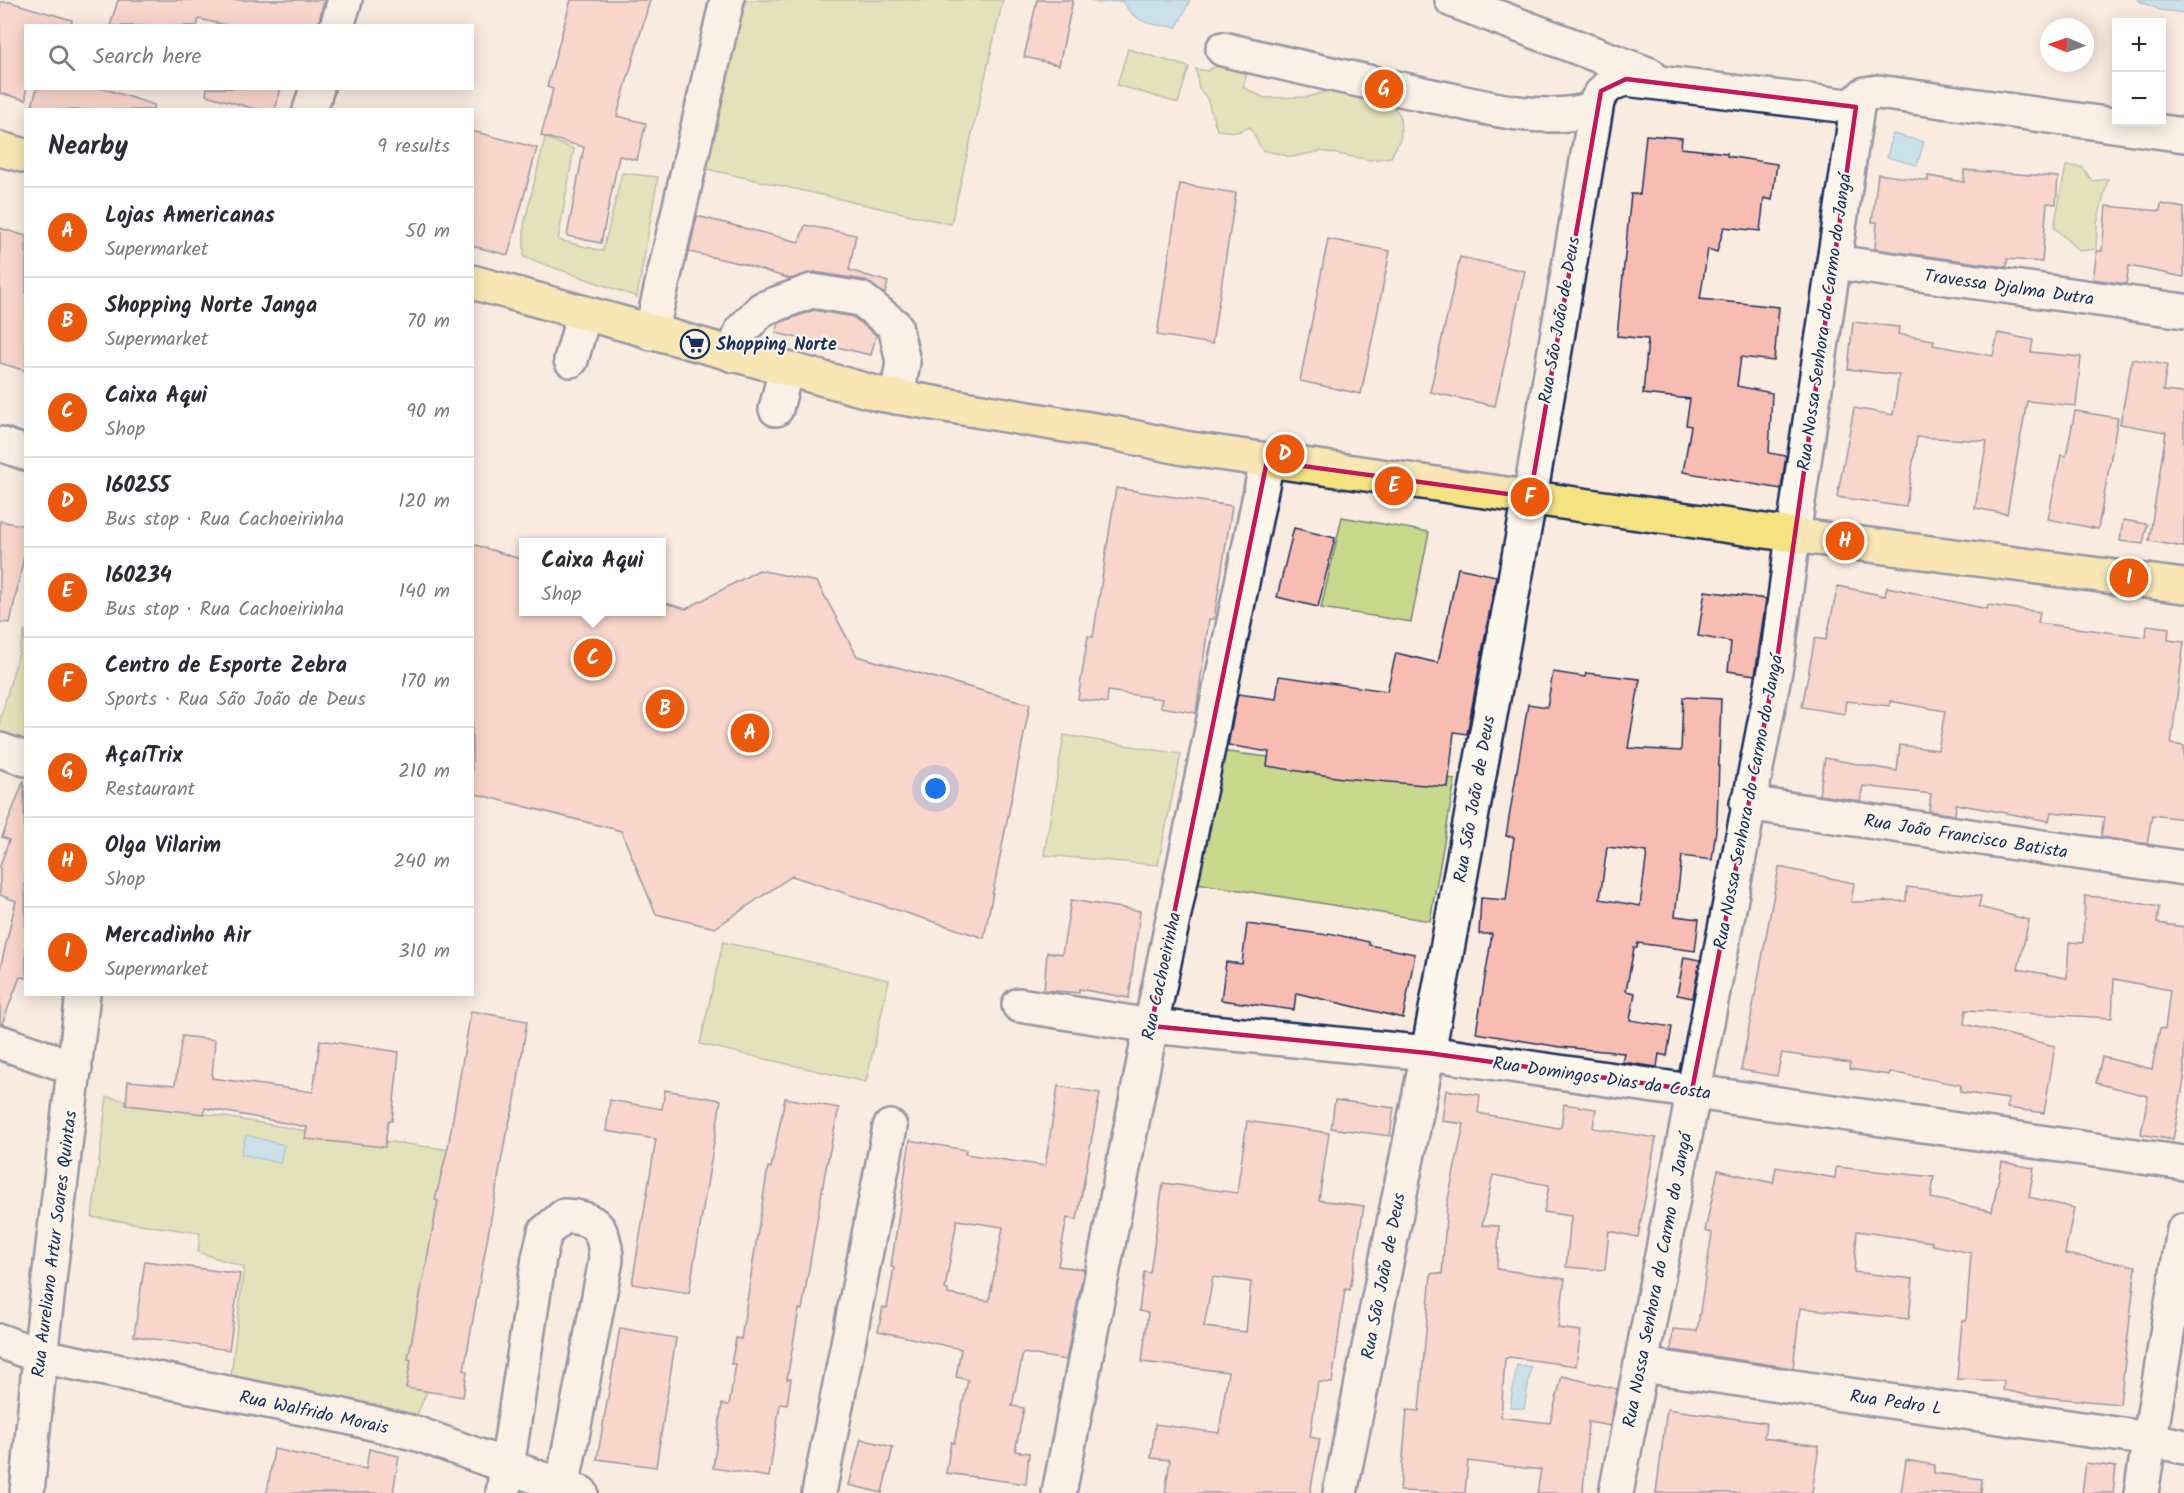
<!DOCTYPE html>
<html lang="en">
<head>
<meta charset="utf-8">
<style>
	:root { --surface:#fff; --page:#f7f7f7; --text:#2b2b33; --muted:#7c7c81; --line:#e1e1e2; --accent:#ea580c }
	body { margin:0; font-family:Kalam,sans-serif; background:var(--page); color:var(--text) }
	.controls { position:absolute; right:18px; top:18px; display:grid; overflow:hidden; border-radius:0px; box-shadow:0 3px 15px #0003 }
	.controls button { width:54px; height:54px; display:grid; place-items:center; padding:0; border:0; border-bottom:2px solid var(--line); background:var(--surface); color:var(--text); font:30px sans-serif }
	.compass { position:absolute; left:2040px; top:18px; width:54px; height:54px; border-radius:50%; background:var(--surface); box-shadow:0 3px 15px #0003; rotate:272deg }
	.you { position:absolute; left:936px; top:789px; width:21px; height:21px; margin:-15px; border:4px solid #fff; border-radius:50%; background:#1a73e8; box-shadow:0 0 0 9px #1a73e833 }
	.badge { display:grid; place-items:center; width:39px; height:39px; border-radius:50%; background:var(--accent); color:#fff; font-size:20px; font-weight:700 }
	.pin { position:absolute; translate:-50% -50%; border:3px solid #fff; box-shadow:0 2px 6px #0006 }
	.popup { position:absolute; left:519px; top:538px; width:147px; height:78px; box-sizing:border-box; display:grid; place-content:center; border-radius:0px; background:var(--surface); filter:drop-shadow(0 2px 4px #0005); font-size:20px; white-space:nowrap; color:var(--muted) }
	.popup b { font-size:22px; color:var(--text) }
	.popup::after { content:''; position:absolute; left:50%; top:100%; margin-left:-12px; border:12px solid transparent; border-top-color:var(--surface) }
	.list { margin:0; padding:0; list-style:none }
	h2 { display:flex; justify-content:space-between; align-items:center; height:78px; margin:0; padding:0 24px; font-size:26px }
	h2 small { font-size:20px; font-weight:400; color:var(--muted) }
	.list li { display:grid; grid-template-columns:39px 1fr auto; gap:18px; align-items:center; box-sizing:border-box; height:90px; padding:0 24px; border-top:2px solid var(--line) }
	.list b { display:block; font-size:22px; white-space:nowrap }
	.list p { margin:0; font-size:20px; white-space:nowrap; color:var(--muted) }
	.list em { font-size:20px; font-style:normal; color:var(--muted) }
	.icon { flex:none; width:33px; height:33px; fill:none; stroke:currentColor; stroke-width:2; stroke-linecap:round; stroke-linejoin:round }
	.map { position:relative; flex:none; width:2184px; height:1493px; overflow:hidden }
	.search { position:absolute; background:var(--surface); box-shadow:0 3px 15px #0003; left:24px; top:24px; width:450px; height:66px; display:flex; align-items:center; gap:15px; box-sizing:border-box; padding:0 21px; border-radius:0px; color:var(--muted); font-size:22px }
	.panel { position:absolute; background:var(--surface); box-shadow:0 3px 15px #0003; left:24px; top:108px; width:450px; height:888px; border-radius:0px }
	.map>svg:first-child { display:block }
	.green { fill:#c9d88c; stroke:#728475; stroke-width:1.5 }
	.water { fill:#93d6f4; stroke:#6393b8; stroke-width:1.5 }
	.building { fill:#f8bdb2; stroke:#1b2f5e; stroke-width:1.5; fill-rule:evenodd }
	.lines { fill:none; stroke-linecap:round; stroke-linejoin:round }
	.minor-casing { stroke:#1b2f5e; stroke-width:38 }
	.major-casing { stroke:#1b2f5e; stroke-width:38 }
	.minor { stroke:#fbf7ec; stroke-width:33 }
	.major { stroke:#f5e382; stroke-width:33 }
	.marked { fill:none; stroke:#c2185b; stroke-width:4.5; stroke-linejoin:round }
	.labels { text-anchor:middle; stroke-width:4.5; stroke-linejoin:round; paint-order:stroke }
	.street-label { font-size:18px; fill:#1b2f5e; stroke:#fbf7ec }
	.poi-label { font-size:18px; font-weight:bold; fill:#1b2f5e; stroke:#fbf7ec; text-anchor:start }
</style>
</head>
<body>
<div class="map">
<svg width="2184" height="1493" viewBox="0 0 2184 1493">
	<rect width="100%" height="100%" fill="#faebe0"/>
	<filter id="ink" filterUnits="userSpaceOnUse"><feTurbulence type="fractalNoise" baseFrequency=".0167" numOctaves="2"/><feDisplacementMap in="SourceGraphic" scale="12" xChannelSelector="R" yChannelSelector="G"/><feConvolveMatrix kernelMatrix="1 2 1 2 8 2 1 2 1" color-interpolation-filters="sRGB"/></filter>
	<g filter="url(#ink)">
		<g class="green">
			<polygon points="738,0 1003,0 951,224 693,166"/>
			<polygon points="1128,49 1189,67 1178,103 1117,85"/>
			<polygon points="1217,66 1247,74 1243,87 1264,98 1308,97 1351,84 1384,96 1400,115 1401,136 1391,157 1370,160 1321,151 1292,157 1262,150 1250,127 1237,132 1217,130 1207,98 1199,89 1196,69 1207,71"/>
			<polygon points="545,138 574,149 558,240 603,251 622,173 658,177 637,297 524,257 524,225"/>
			<polygon points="2066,166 2082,167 2092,181 2108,179 2097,223 2096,249 2079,251 2054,227"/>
			<polygon points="1342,517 1429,532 1411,622 1321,608"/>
			<polygon points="25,630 25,741 0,732 0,720"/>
			<polygon points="1064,735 1181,754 1158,865 1044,855"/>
			<polygon points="1219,751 1455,780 1430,921 1190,882"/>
			<polygon points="723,942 889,980 866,1082 700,1044"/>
			<polygon points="107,1097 307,1131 459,1151 431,1382 416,1417 231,1376 244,1267 198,1252 200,1233 92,1217"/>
		</g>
		<g class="water">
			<path d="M1091 0H1190L1177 27C1150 25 1138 25 1122 1L1097 3Z"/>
			<polygon points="2137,0 2184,0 2184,13 2160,10"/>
			<polygon points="1893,134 1924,142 1917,165 1887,157"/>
			<polygon points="246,1135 284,1145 280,1163 241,1154"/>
			<polygon points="1517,1365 1531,1367 1524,1409 1510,1407"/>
		</g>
		<g class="building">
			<polygon points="118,0 324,0 318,26 229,26 199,19 197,26 110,26"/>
			<polygon points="571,0 650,0 617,116 646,123 637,160 619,156 601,243 567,236 584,147 541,136 553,89 547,87"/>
			<polygon points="1037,0 1073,0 1059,65 1024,57"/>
			<polygon points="0,2 10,2 72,20 71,26 26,26 26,100 0,93"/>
			<polygon points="37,88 102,88 154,105 153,110 31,110"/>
			<polygon points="207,88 281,88 275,110 259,110 206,95"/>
			<polygon points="472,131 537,148 508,255 472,246"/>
			<polygon points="1646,135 1682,138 1681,148 1727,153 1727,156 1777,164 1772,200 1764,198 1760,231 1724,227 1717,252 1708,249 1700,299 1779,307 1774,361 1741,357 1737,386 1772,393 1769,453 1786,456 1781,489 1683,472 1691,426 1686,425 1690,399 1643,394 1648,339 1617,336 1631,194 1640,194"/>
			<polygon points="1964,170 2058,177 2056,204 2047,203 2042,262 2007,259 2007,267 1875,249 1877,222 1872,222 1878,174 1928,181 1928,176 1964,182"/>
			<polygon points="1180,184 1236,193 1212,344 1157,335"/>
			<polygon points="2161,204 2184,208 2184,277 2129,266 2126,284 2093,279 2097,251 2102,251 2106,206 2160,211"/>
			<polygon points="697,216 799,242 805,225 856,235 849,270 888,282 885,294 864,280 814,272 790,279 743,264 689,252"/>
			<polygon points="0,228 26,236 26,371 0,363"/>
			<polygon points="1328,239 1390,251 1361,394 1300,381"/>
			<polygon points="1460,257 1525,271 1495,406 1430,392"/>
			<polygon points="814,310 853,317 876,335 871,355 776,333 779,323"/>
			<polygon points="1853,322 1899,327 1898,334 1934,340 1933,345 1993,356 1998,333 2033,340 2031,352 2081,357 2076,406 2027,401 2007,514 1975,508 1987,441 1917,437 1906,507 1837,497 1854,408 1893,415 1899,375 1848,369"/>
			<polygon points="2132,359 2167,365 2163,391 2184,393 2184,547 2149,541 2166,432 2120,424"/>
			<polygon points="2075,411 2118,418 2098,529 2048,519 2061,455 2066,456"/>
			<polygon points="1116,488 1232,506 1214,619 1209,619 1196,713 1160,707 1162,699 1108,691 1107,703 1078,699 1088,636 1093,637"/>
			<polygon points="2123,520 2147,524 2143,544 2120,541"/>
			<polygon points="0,521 26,526 26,547 10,623 0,622"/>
			<polygon points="1294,528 1335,538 1318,607 1277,597"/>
			<polygon points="472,544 524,560 524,612 662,612 662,602 686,609 759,570 817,582 857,656 1030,704 984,938 792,876 715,928 656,914 621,831 472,793"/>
			<polygon points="1458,568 1496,576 1467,734 1454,732 1448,787 1342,778 1267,766 1269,752 1228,745 1238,694 1276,699 1279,676 1387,691 1396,653 1438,663"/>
			<polygon points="1838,586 1885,596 1887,587 1987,609 1988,605 2040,612 2038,623 2146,637 2147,625 2169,628 2168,640 2184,642 2171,744 2184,746 2184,819 2152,815 2147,844 2101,837 2104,817 2051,812 2049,821 1956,804 1955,815 1929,811 1931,794 1863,786 1860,801 1819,795 1825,758 1897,771 1900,745 1938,750 1945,711 1890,701 1890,706 1846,701 1844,714 1802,707 1815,638 1826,640"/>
			<polygon points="1705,591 1766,599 1755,675 1728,671 1731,642 1698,636"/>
			<path d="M1553 672 1585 677 1586 673 1640 679 1628 748 1681 751 1683 697 1721 699 1717 822 1712 860 1682 856 1675 916 1699 919 1695 951 1638 943 1637 948H1634L1626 991 1635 993 1630 1020 1672 1027 1667 1056 1659 1054 1657 1067 1622 1062 1624 1053 1560 1047 1476 1033 1492 934H1479L1481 898 1506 900 1514 837 1506 836 1528 704 1547 707ZM1607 847 1647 852 1640 906 1600 899Z"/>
			<polygon points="24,780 26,978 20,977 2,1024 0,1024 0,969 16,901 0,895 0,866 9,840 2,837"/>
			<polygon points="1779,867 1854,883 1851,902 1906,901 1907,887 1981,896 1979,907 2029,920 2018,969 2067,978 2069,942 2083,943 2085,896 2112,898 2159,907 2157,923 2184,927 2184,1080 2173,1140 2141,1134 2148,1096 2096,1083 2102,1057 2152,1069 2160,1028 2165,1029 2170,990 2114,979 2112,1018 1966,1010 1964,1024 2055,1046 2044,1113 2007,1108 2008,1099 1960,1092 1961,1085 1890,1072 1889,1075 1849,1069 1850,1063 1782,1053 1777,1076 1741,1070"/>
			<polygon points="1071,900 1140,911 1129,998 1079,989 1079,993 1044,990 1047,952 1062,954"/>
			<polygon points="1247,924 1328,935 1329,933 1369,942 1369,945 1415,954 1403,1018 1296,993 1294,1010 1221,1000 1226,962 1242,964"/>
			<polygon points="1684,957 1700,960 1693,998 1677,995"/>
			<polygon points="471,1011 527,1021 514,1106 506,1134 464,1370 467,1371 463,1397 406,1388 411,1360 408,1359 438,1201 435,1200 448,1147"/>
			<polygon points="182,1036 215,1040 212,1078 313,1092 320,1040 399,1052 392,1121 388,1121 385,1147 305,1139 307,1127 205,1108 204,1114 126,1105 128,1081 175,1085"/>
			<path d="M1058 1086 1100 1093 1077 1220 1067 1218 1058 1266 1084 1269 1066 1360 1023 1353 1012 1406 1024 1408 1015 1451 1029 1453 1026 1484 946 1473 951 1442 954 1443 968 1380 956 1377 961 1349 878 1331 883 1307 887 1308 894 1268 891 1267 910 1140 966 1150 965 1154 1045 1166ZM957 1220 1003 1227 989 1301 948 1294V1290L945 1289Z"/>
			<polygon points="665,1090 721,1100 689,1293 632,1284 656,1139 606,1131 610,1100 662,1109"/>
			<polygon points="1446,1090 1480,1095 1478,1113 1558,1128 1561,1127 1564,1104 1596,1109 1593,1128 1656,1138 1638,1237 1609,1231 1605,1270 1566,1267 1571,1216 1544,1212 1549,1185 1493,1175 1482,1225 1499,1226 1497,1269 1565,1279 1558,1328 1581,1331 1576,1366 1509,1357 1505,1359 1501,1417 1550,1423 1562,1376 1617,1389 1610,1426 1588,1422 1583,1493 1537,1493 1541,1470 1468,1461 1465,1493 1400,1491 1407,1410 1419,1411 1431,1273 1442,1274 1447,1204 1464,1124 1442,1121"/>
			<polygon points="785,1098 839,1108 825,1173 802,1310 799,1309 787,1379 791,1379 787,1405 780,1404 769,1477 713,1468 722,1404 729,1405 736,1364 731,1364 736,1338 741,1339 768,1167 771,1168"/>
			<polygon points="1335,1100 1394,1108 1390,1136 1331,1128"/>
			<path d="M1247 1121 1329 1133 1319 1200 1364 1206 1350 1290 1345 1289 1332 1383 1318 1382 1310 1437 1320 1439 1310 1493H1165L1170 1460 1151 1458 1155 1424 1219 1433 1228 1372 1142 1362 1148 1313 1139 1311 1144 1272 1150 1273 1163 1183 1237 1193ZM1213 1277 1251 1282 1246 1332 1204 1327Z"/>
			<polygon points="2002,1162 2034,1168 2029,1197 2074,1208 2065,1254 2136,1266 2120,1404 2032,1396 2003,1390 2004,1381 1957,1379 1962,1321 1966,1321 1971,1253 1932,1245 1932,1242 1857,1231 1854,1272 1913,1279 1909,1319 1800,1308 1793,1368 1671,1350 1673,1329 1697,1331 1712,1233 1705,1231 1718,1170 1773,1183 1776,1167 1835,1178 1836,1167 1934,1177 1931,1198 1992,1211"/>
			<polygon points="145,1261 240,1274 229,1350 134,1336"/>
			<polygon points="620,1328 676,1338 656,1467 597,1459"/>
			<polygon points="1667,1409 1766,1423 1764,1438 1819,1446 1812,1493 1656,1493"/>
			<polygon points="861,1439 893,1447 882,1493 849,1485"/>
			<polygon points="274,1449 366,1469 369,1449 399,1456 393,1493 267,1493"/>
			<polygon points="1906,1460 1935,1465 1934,1473 1982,1479 1981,1493 1901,1493"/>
			<polygon points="2086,1463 2116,1467 2113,1493 2082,1493"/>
		</g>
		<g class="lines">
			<g class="minor-casing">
				<g id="minor">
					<polyline points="1452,0 1650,75"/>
					<polyline points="337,26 345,0"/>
					<path d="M1223 49C1291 66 1359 80 1428 95 1478 105 1530 122 1581 112 1603 108 1593 86 1626 79L1856 107"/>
					<polyline points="310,110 317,88"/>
					<polyline points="1834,262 2184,311"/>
					<polyline points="651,333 727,0"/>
					<polyline points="733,355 742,330 762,309 812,291 861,299 895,326 903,362 897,397"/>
					<polyline points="571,360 584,314"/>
					<polyline points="776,409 786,369"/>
					<polyline points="0,444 26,453"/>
					<polyline points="0,750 26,759"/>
					<polyline points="1747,803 2184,868"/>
					<polyline points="1019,1005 1151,1026 1428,1053 2184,1163"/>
					<polyline points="0,1042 75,1068"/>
					<polyline points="0,1341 40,1356 343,1416 418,1434 581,1493"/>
					<polyline points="1642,1365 2150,1439 2184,1447"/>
					<polyline points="27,1493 40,1356 83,994"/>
					<path d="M503 1493 539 1258 545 1232 564 1216C596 1217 605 1229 606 1260L561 1493"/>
					<polyline points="819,1493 890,1127"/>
					<polyline points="1059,1493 1151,1026 1267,461"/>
					<polyline points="1340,1493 1428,1053 1530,497 1597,102"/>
					<polyline points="1616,1493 1777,660 1793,535 1858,101 1865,94 1878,92 2184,135"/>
					<polyline points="2141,1493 2184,1230"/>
				</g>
			</g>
			<g class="major-casing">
				<g id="major">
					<polyline points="0,149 26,156"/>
					<polyline points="472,282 879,394 1113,433 1184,448 1793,535 2184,586"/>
				</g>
			</g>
			<use href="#minor" class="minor"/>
			<use href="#major" class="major"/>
		</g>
	</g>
	<path d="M0 0H2184V1493H0ZM1626 79 1856 107 1777 660 1692 1090 1428 1053 1151 1026 1267 461 1530 497 1601 91Z" fill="#faebe0" fill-opacity=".55" fill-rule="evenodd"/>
	<path class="marked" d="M1626 79 1856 107 1777 660 1692 1090 1428 1053 1151 1026 1267 461 1530 497 1601 91Z"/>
	<defs>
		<g id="supermarket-ring" transform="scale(1.5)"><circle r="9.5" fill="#fbf7ec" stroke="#1b2f5e" stroke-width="1.5"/><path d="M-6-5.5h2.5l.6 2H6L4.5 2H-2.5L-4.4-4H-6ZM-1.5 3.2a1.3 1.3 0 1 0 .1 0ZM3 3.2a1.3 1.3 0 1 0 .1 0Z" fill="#1b2f5e"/></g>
	</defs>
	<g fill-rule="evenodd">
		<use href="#supermarket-ring" x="695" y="344"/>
	</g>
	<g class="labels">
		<g class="street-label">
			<text transform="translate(2009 287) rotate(8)" y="6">Travessa Djalma Dutra</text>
			<text transform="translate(1559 320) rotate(-80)" y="6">Rua São João de Deus</text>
			<text transform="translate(1824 322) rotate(-82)" y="6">Rua Nossa Senhora do Carmo do Jangá</text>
			<text transform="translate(1474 799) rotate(-80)" y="6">Rua São João de Deus</text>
			<text transform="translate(1748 802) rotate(-79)" y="6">Rua Nossa Senhora do Carmo do Jangá</text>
			<text transform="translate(1966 836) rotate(9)" y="6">Rua João Francisco Batista</text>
			<text transform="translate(1161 976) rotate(-78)" y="6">Rua Cachoeirinha</text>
			<text transform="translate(1602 1078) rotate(8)" y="6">Rua Domingos Dias da Costa</text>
			<text transform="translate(54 1244) rotate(-83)" y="6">Rua Aureliano Artur Soares Quintas</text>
			<text transform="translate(1383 1276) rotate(-79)" y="6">Rua São João de Deus</text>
			<text transform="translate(1657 1280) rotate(-79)" y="6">Rua Nossa Senhora do Carmo do Jangá</text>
			<text transform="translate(1896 1402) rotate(8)" y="6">Rua Pedro L</text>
			<text transform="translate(314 1412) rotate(12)" y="6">Rua Walfrido Morais</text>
		</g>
		<g class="poi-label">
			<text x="716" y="350">Shopping Norte</text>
		</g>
	</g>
</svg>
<div class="controls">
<button>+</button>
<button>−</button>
</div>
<svg class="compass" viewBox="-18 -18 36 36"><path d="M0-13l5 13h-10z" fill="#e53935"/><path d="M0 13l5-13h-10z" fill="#7c7c81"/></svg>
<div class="you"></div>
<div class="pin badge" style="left:750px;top:733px">A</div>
<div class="pin badge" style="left:665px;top:709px">B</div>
<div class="pin badge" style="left:593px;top:658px">C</div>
<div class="popup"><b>Caixa Aqui</b>Shop</div>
<div class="pin badge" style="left:1285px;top:454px">D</div>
<div class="pin badge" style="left:1394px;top:486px">E</div>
<div class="pin badge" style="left:1530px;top:497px">F</div>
<div class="pin badge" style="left:1384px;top:89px">G</div>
<div class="pin badge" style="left:1845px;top:541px">H</div>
<div class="pin badge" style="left:2129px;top:578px">I</div>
<div class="search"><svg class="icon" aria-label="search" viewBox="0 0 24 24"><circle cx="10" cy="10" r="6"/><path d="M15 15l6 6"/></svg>Search here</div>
<section class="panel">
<h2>Nearby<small>9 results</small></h2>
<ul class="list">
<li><span class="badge">A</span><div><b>Lojas Americanas</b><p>Supermarket</p></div><em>50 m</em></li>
<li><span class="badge">B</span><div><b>Shopping Norte Janga</b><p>Supermarket</p></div><em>70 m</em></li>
<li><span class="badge">C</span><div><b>Caixa Aqui</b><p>Shop</p></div><em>90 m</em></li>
<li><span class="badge">D</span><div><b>160255</b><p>Bus stop · Rua Cachoeirinha</p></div><em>120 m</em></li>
<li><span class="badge">E</span><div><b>160234</b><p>Bus stop · Rua Cachoeirinha</p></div><em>140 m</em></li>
<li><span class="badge">F</span><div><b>Centro de Esporte Zebra</b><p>Sports · Rua São João de Deus</p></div><em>170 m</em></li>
<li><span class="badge">G</span><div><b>AçaíTrix</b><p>Restaurant</p></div><em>210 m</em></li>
<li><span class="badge">H</span><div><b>Olga Vilarim</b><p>Shop</p></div><em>240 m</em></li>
<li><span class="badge">I</span><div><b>Mercadinho Air</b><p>Supermarket</p></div><em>310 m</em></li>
</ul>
</section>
</div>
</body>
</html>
